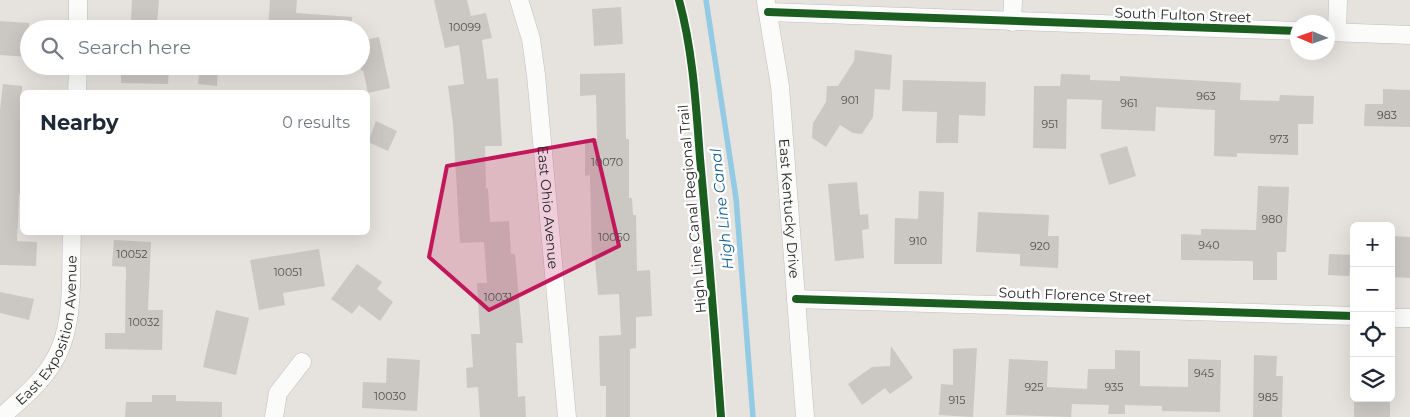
<!DOCTYPE html>
<html lang="en">
<head>
<meta charset="utf-8">
<style>
	:root { --surface:#fff; --page:#f6f6f7; --text:#1f2937; --muted:#747a83; --line:#e0e1e3 }
	body { margin:0; font-family:Montserrat,sans-serif; background:var(--page); color:var(--text) }
	.controls { position:absolute; right:15px; bottom:15px; display:grid; overflow:hidden; border-radius:8px; box-shadow:0 5px 20px #0002 }
	.controls button { width:45px; height:45px; display:grid; place-items:center; padding:0; border:0; border-bottom:1px solid var(--line); background:var(--surface); color:var(--text); font:25px sans-serif }
	.compass { position:absolute; left:1290px; top:15px; width:45px; height:45px; border-radius:50%; background:var(--surface); box-shadow:0 5px 20px #0002; rotate:272deg }
	.list { margin:0; padding:0; list-style:none }
	h2 { display:flex; justify-content:space-between; align-items:center; height:65px; margin:0; padding:0 20px; font-size:21px }
	h2 small { font-size:16px; font-weight:400; color:var(--muted) }
	.icon { flex:none; width:28px; height:28px; fill:none; stroke:currentColor; stroke-width:2; stroke-linecap:round; stroke-linejoin:round }
	.map { position:relative; flex:none; width:1410px; height:417px; overflow:hidden }
	.search { position:absolute; background:var(--surface); box-shadow:0 5px 20px #0002; left:20px; top:20px; width:350px; height:55px; display:flex; align-items:center; gap:12px; box-sizing:border-box; padding:0 18px; border-radius:28px; color:var(--muted); font-size:19px }
	.panel { position:absolute; background:var(--surface); box-shadow:0 5px 20px #0002; left:20px; top:90px; width:350px; height:145px; border-radius:8px }
	.map>svg:first-child { display:block }
	.lines { fill:none; stroke-linecap:round; stroke-linejoin:round }
	.stream { stroke:#93cbe5; stroke-width:5.5 }
	.building { fill:#cbc8c4 }
	.minor-casing { stroke:#c0bebe; stroke-width:19 }
	.minor { stroke:#fbfbfa; stroke-width:18 }
	.cycleway-casing { stroke:#fff; stroke-width:11 }
	.cycleway { stroke:#1b5e20; stroke-width:8 }
	.marked { fill:#c2185b; fill-opacity:0.2; stroke:#c2185b; stroke-width:4; stroke-linejoin:round }
	.labels { text-anchor:middle; stroke-width:5; stroke-linejoin:round; paint-order:stroke }
	.number-label { font-size:11px; fill:#525150 }
	.street-label { font-size:14px; fill:#272727; stroke:#fff }
	.water-label { font-size:15px; font-style:italic; fill:#125e90; stroke:#fff }
</style>
</head>
<body>
<div class="map">
<svg width="1410" height="417" viewBox="0 0 1410 417">
	<rect width="100%" height="100%" fill="#e6e2dd"/>
	<g class="lines">
		<polyline class="stream" points="706,0 736,198 753,417"/>
	</g>
	<g class="building">
		<polygon points="132,0 159,0 157,23 131,21"/>
		<polygon points="270,0 297,0 296,13 352,17 351,29 268,29"/>
		<polygon points="434,0 467,0 471,16 486,13 492,38 482,40 487,79 498,78 502,146 485,146 486,189 488,188 490,222 509,221 511,254 515,254 523,343 516,343 518,397 525,396 526,417 480,417 478,387 467,388 466,368 473,367 471,334 480,334 477,283 487,283 484,242 460,243 453,124 448,86 464,84 459,45 445,48"/>
		<polygon points="621,7 623,44 594,46 592,9"/>
		<polygon points="0,21 29,23 29,57 0,55"/>
		<polygon points="379,37 390,88 368,93 363,70 361,71 361,41"/>
		<polygon points="855,50 892,55 890,90 875,89 873,117 862,134 853,133 840,125 826,147 812,138 813,123 826,102 827,86 838,86 854,61"/>
		<polygon points="121,66 169,66 168,84 121,83"/>
		<polygon points="200,66 218,66 217,86 198,84"/>
		<polygon points="625,73 626,139 629,139 629,198 632,198 633,215 636,215 637,271 650,270 652,316 636,317 636,348 630,349 630,417 606,417 606,386 600,386 599,336 621,335 619,294 598,295 595,260 592,260 590,175 585,176 585,139 597,139 596,95 580,96 580,74"/>
		<polygon points="1061,74 1090,75 1090,80 1120,81 1120,76 1241,83 1240,100 1279,101 1280,95 1314,96 1313,124 1298,124 1298,155 1237,153 1237,157 1214,156 1215,110 1156,107 1155,131 1101,129 1102,100 1067,99 1066,149 1033,148 1034,86 1060,86"/>
		<polygon points="903,80 986,82 985,116 959,115 958,143 936,143 937,112 902,111"/>
		<polygon points="3,84 22,86 22,195 19,195 17,241 37,242 36,266 0,265 0,110"/>
		<polygon points="1383,89 1410,90 1410,127 1364,126 1365,104 1383,104"/>
		<polygon points="376,121 397,131 388,151 368,142"/>
		<polygon points="1127,146 1136,176 1109,185 1100,154"/>
		<polygon points="857,182 860,215 868,214 869,229 862,230 864,258 835,261 828,184"/>
		<polygon points="1258,186 1289,187 1286,252 1277,252 1277,280 1253,280 1253,261 1181,260 1181,234 1201,235 1201,229 1256,230"/>
		<polygon points="919,191 944,192 942,264 894,264 895,218 918,219"/>
		<polygon points="978,212 1049,215 1048,236 1059,236 1058,268 1020,266 1020,254 976,252"/>
		<polygon points="1392,236 1410,237 1410,278 1391,277"/>
		<polygon points="114,240 151,242 148,310 163,310 162,350 105,349 105,333 125,333 126,267 112,266"/>
		<polygon points="319,249 325,286 283,293 285,305 259,310 250,260"/>
		<polygon points="1329,254 1354,255 1354,271 1350,271 1349,276 1328,275"/>
		<polygon points="357,264 382,282 377,289 393,302 380,321 359,305 352,314 331,299"/>
		<polygon points="0,292 34,299 29,320 0,313"/>
		<polygon points="216,310 249,318 236,375 203,367"/>
		<polygon points="891,346 913,378 890,394 885,388 862,405 848,384 872,367 890,366"/>
		<polygon points="977,348 973,417 939,415 941,384 953,385 953,349"/>
		<polygon points="1115,350 1140,351 1140,386 1188,387 1188,359 1221,360 1220,412 1162,411 1162,406 1125,405 1125,414 1108,414 1109,405 1072,404 1071,417 1006,415 1009,359 1048,361 1047,387 1087,389 1088,369 1115,369"/>
		<polygon points="1254,355 1277,356 1276,376 1283,376 1282,417 1253,417"/>
		<polygon points="387,358 420,360 417,411 362,408 363,382 386,383"/>
		<polygon points="152,395 176,395 176,401 222,402 222,417 125,417 126,402 152,402"/>
		<rect x="1354" y="398" width="36" height="19"/>
	</g>
	<g class="lines">
		<g class="minor-casing">
			<g id="minor">
				<path id="s1" d="M519 0 531 39 536 75 567 417"/>
				<path id="s2" d="M766 2 780 86 805 417"/>
				<polyline points="768,12 1298,31"/>
				<polyline points="1012,22 1013,0"/>
				<polyline points="78,29 78,0"/>
				<polyline points="1328,32 1410,35"/>
				<polyline points="1337,32 1338,0"/>
				<polyline points="77,92 78,66"/>
				<polyline points="796,299 1354,316"/>
				<polyline points="1391,318 1410,318"/>
				<path id="s3" d="M1 417C19 401 39 385 52 364 76 328 70 275 72 232"/>
				<polyline points="274,417 278,393 302,362"/>
			</g>
		</g>
		<use href="#minor" class="minor"/>
		<g class="cycleway-casing">
			<g id="cycleway">
				<path d="M679 0C693 51 696 106 700 158 708 245 715 331 721 417"/>
				<polyline points="768,12 1298,31"/>
				<polyline points="796,299 1354,316"/>
			</g>
		</g>
		<use href="#cycleway" class="cycleway"/>
	</g>
	<path class="marked" d="M594 140 619 246 489 310 429 257 447 166Z"/>
	<g class="labels">
		<g class="number-label">
			<text x="465" y="31">10099</text>
			<text x="1206" y="100">963</text>
			<text x="850" y="104">901</text>
			<text x="1129" y="107">961</text>
			<text x="1387" y="119">983</text>
			<text x="1050" y="128">951</text>
			<text x="1279" y="143">973</text>
			<text x="607" y="166">10070</text>
			<text x="1272" y="223">980</text>
			<text x="614" y="241">10050</text>
			<text x="918" y="245">910</text>
			<text x="1209" y="249">940</text>
			<text x="1040" y="250">920</text>
			<text x="132" y="258">10052</text>
			<text x="288" y="276">10051</text>
			<text x="498" y="301">10031</text>
			<text x="144" y="326">10032</text>
			<text x="1204" y="377">945</text>
			<text x="1034" y="391">925</text>
			<text x="1114" y="391">935</text>
			<text x="390" y="400">10030</text>
			<text x="1268" y="401">985</text>
			<text x="957" y="404">915</text>
		</g>
		<g class="street-label">
			<text transform="translate(1183 15) rotate(2)" y="5">South Fulton Street</text>
			<text dy="5" stroke="none"><textPath href="#s1" startOffset="210">East Ohio Avenue</textPath></text>
			<text dy="5" stroke="none"><textPath href="#s2" startOffset="208">East Kentucky Drive</textPath></text>
			<text transform="translate(692 209) rotate(-95)" y="5">High Line Canal Regional Trail</text>
			<text transform="translate(1075 295) rotate(2)" y="5">South Florence Street</text>
			<text dy="5" stroke="none"><textPath href="#s3" startOffset="104">East Exposition Avenue</textPath></text>
		</g>
		<g class="water-label">
			<text transform="translate(722 209) rotate(-96)" y="5">High Line Canal</text>
		</g>
	</g>
</svg>
<div class="controls">
<button>+</button>
<button>−</button>
<button><svg class="icon" aria-label="locate" viewBox="0 0 24 24"><circle cx="12" cy="12" r="6"/><path d="M12 2v4M12 18v4M2 12h4M18 12h4"/></svg></button>
<button><svg class="icon" aria-label="layers" viewBox="0 0 24 24"><path d="M12 4l9 5-9 5-9-5zM3 14l9 5 9-5"/></svg></button>
</div>
<svg class="compass" viewBox="-18 -18 36 36"><path d="M0-13l5 13h-10z" fill="#e53935"/><path d="M0 13l5-13h-10z" fill="#747a83"/></svg>
<div class="search"><svg class="icon" aria-label="search" viewBox="0 0 24 24"><circle cx="10" cy="10" r="6"/><path d="M15 15l6 6"/></svg>Search here</div>
<section class="panel">
<h2>Nearby<small>0 results</small></h2>
<ul class="list">
</ul>
</section>
</div>
</body>
</html>
